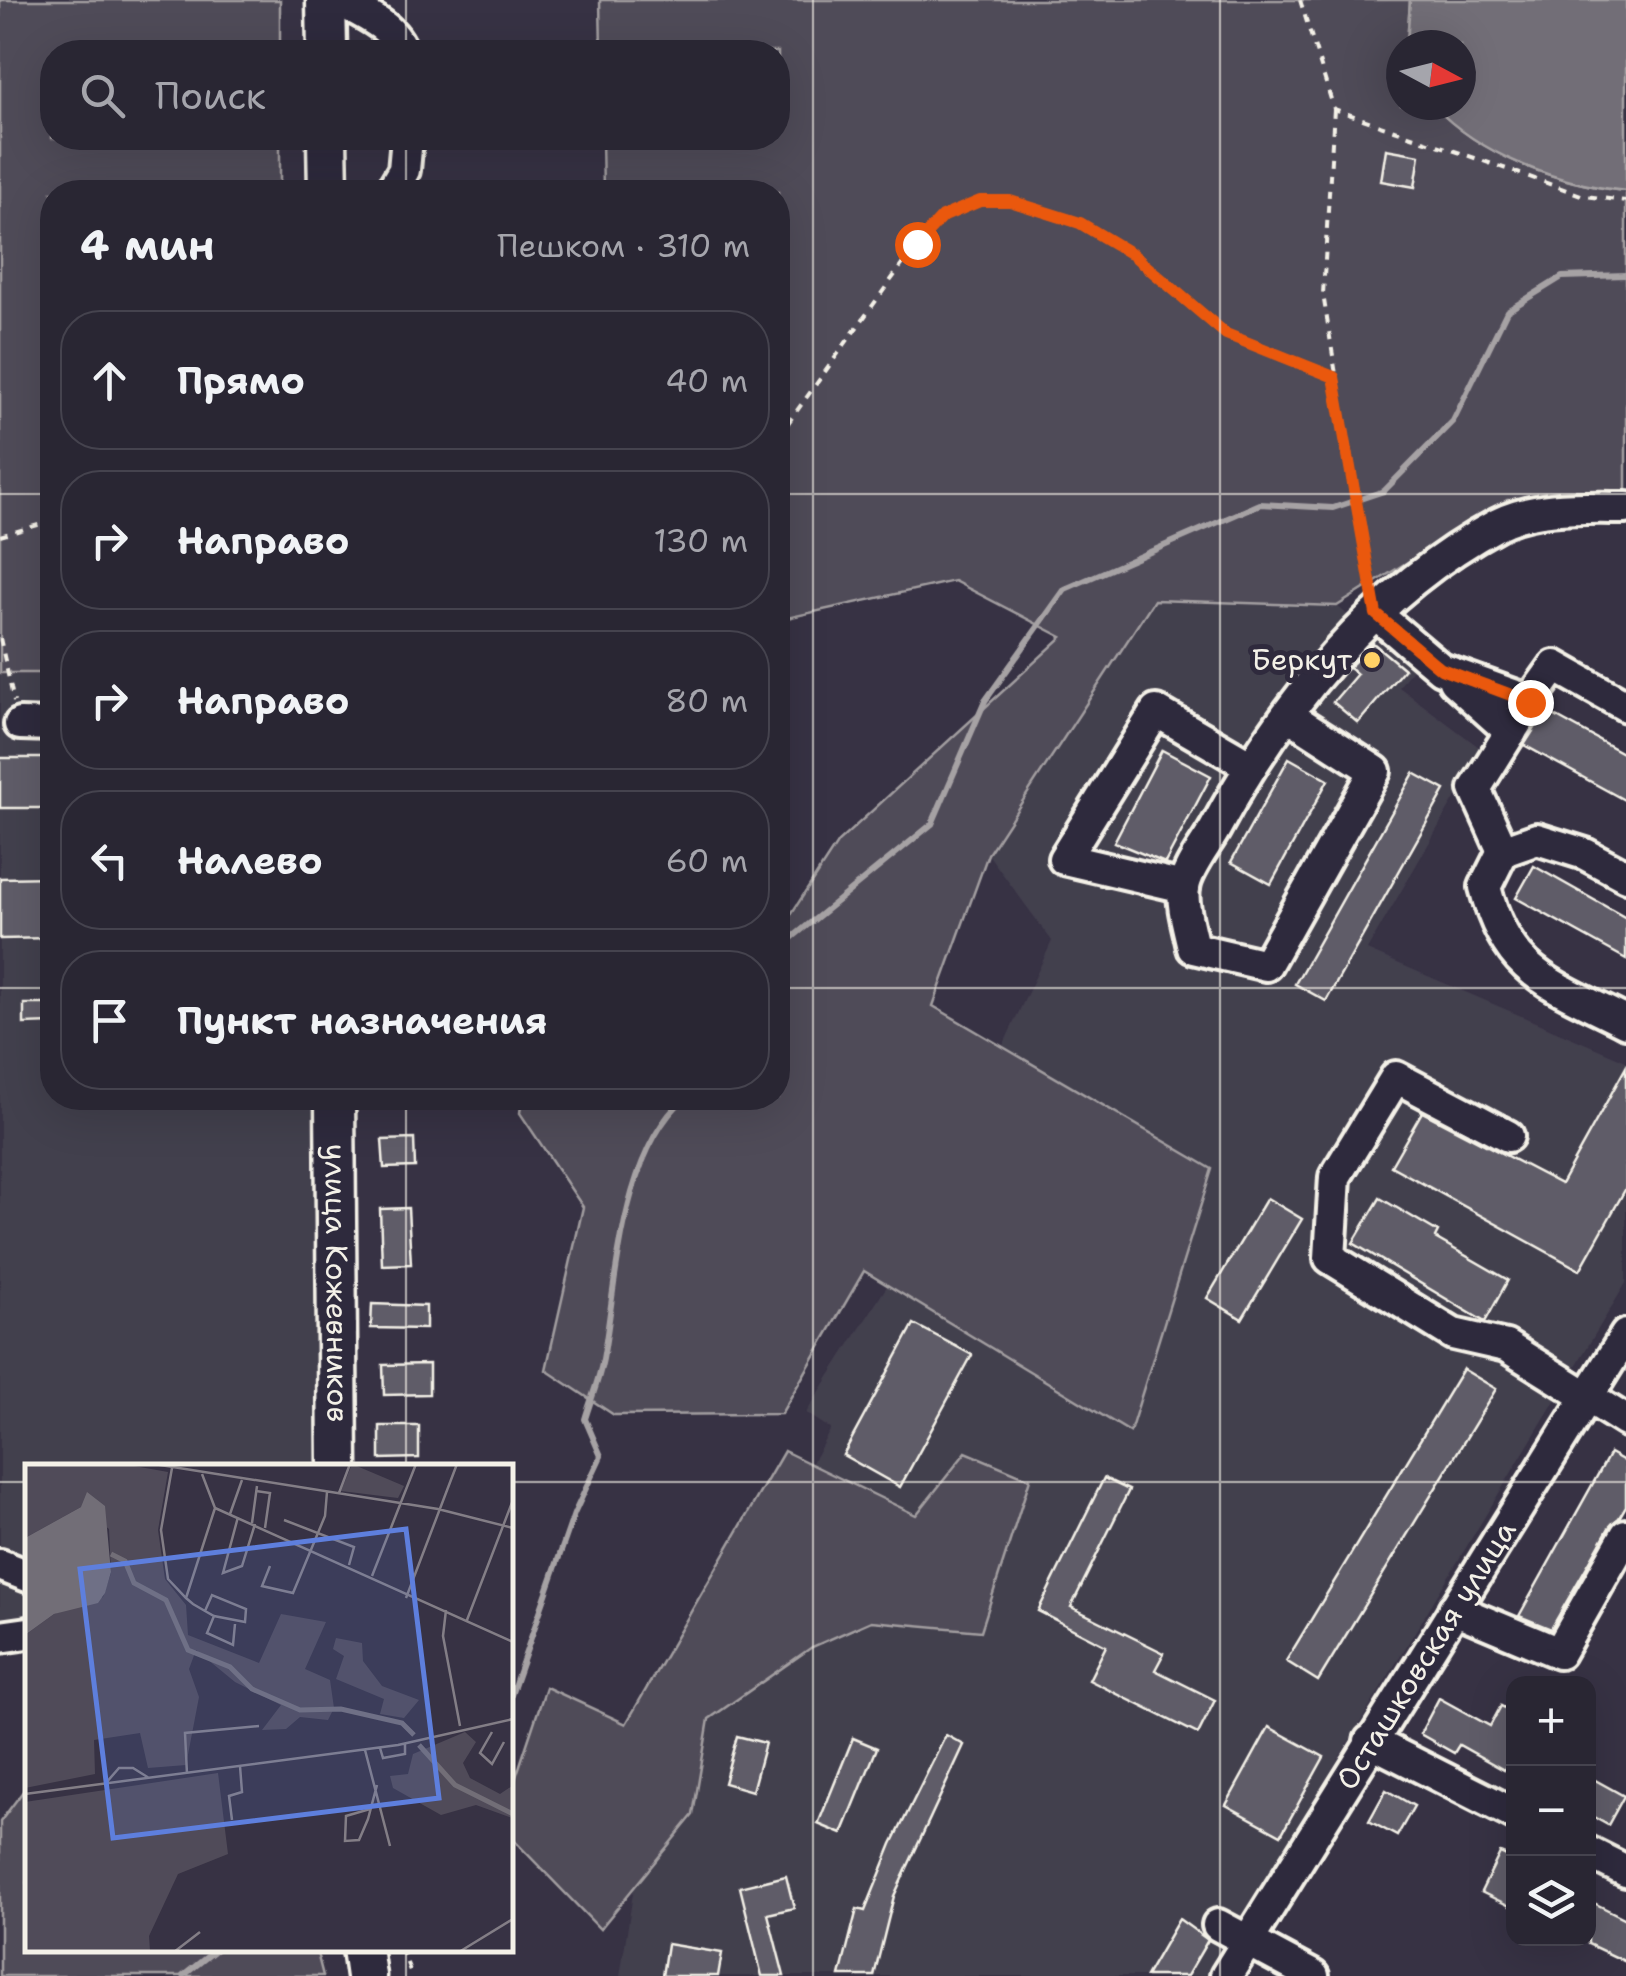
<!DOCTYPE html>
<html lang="ru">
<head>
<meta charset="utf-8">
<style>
	:root { --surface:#292633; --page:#35323f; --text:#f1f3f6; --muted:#a5a5ac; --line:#45434e }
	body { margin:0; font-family:"Shantell Sans",sans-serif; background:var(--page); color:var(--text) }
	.controls { position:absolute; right:30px; bottom:30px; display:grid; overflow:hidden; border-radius:20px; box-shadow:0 10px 40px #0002 }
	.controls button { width:90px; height:90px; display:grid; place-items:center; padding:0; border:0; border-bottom:2px solid var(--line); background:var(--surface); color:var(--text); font:50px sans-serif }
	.compass { position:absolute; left:1386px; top:30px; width:90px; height:90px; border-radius:50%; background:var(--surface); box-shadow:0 10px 40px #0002; rotate:97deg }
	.stop { position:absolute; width:30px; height:30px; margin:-22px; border:8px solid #ea580c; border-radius:50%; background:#fff }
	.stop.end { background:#ea580c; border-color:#fff; box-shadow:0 2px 10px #0008 }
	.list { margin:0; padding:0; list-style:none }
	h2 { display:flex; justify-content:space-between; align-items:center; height:130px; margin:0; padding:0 40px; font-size:42px }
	h2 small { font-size:32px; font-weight:400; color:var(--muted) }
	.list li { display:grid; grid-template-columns:65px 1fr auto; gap:30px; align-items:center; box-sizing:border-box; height:140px; margin:0 20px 20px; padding:0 20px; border:2px solid var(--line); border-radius:40px }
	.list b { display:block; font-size:38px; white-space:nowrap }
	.list em { font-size:32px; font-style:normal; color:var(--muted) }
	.icon { flex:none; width:55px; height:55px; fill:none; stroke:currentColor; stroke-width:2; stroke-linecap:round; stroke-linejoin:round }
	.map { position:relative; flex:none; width:1626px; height:1976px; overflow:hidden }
	.search { position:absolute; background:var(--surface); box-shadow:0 10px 40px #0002; left:40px; top:40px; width:750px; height:110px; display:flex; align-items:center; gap:25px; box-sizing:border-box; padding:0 35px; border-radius:40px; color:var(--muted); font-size:38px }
	.panel { position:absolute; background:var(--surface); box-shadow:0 10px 40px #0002; left:40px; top:180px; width:750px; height:930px; border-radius:40px }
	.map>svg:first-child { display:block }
	.built { fill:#433f4e }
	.green { fill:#504b59; stroke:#a29ea0; stroke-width:2.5 }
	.water { fill:#726e77; stroke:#a6a2a4; stroke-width:2.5 }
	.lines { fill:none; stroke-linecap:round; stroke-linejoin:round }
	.stream { stroke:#a6a2a4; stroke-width:6 }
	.building { fill:#5f5c67; stroke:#f4f1e8; stroke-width:2.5 }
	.minor-casing { stroke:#f4f1e8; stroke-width:38 }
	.major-casing { stroke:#f4f1e8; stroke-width:45 }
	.path { stroke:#f4f1e8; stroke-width:4; stroke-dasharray:8 8; stroke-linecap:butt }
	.minor { stroke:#2f2a3d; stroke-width:30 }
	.major { stroke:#2f2a3d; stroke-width:38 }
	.route { stroke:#ea580c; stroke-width:12 }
	.grid { fill:none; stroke:#f4f1e8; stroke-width:2.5; stroke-opacity:0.55 }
	.poi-dot { fill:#ffd166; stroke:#2f2a3d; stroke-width:4 }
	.labels { text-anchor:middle; stroke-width:10; stroke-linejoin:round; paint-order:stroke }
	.poi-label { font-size:30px; fill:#f4f1e8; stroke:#2f2a3d; text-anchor:end }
	.street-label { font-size:30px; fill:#f4f1e8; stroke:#2f2a3d }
	.inset-river { fill:none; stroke:#726e77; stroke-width:5 }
	.inset-road { fill:none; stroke:#837e86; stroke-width:2.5 }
	.view { fill:#5e7fdd; fill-opacity:0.15; stroke:#5e7fdd; stroke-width:5 }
	.inset-edge { fill:none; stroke:#f4f1e8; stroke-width:5 }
</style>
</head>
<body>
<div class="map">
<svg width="1626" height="1976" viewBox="0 0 1626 1976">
	<rect width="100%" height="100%" fill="#373244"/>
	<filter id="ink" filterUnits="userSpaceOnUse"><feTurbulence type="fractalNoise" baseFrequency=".01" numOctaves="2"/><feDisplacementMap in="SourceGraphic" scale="20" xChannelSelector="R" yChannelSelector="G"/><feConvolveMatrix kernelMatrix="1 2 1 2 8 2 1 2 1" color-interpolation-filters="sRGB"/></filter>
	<g filter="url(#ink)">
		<g class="built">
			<polygon points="1154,600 1337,606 1412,669 1399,687 1483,750 1367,950 1626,1061 1626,1283 1207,1976 620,1976 644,1824 634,1775 831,1429 806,1413 901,1264 1052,941 988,854"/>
			<polygon points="0,673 52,673 52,1098 312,1098 317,1466 28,1466 27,1650 0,1654"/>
		</g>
		<g class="green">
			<polygon points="0,0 280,0 280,52 52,52 52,138 280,138 280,192 52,192 52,673 0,673"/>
			<path d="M600 0H1410L1407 45H1401V105H1433C1481 156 1558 184 1626 191V498L1507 500 1337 606 1154 600 988 854 933 1006 1212 1169 1130 1432 864 1271 781 1414 614 1415 546 1370 583 1207 520 1113 522 1098H661L667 1103 671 1098H778V934L838 842 1062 637 954 581 778 620V192H603L602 138H778V52H601Z"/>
			<polygon points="784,1451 916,1515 966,1452 1030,1479 981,1631 871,1621 812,1647 709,1719 693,1815 600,1929 510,1836 510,1795 546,1687 626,1724"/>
			<polygon points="27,1786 28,1948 316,1949 323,1976 0,1976 0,1822"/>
		</g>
		<path class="water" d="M1410 0H1626V191C1558 184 1481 156 1433 105H1461V45H1407Z"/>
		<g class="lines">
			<g class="stream">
				<polyline points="778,961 788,941 932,824 985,701 1065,589 1260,504 1333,508 1384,491 1453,421 1507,311 1562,277 1626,275"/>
				<path d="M510 1698 574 1514 601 1456 585 1419C591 1399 599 1380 603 1359 617 1280 621 1153 685 1098"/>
				<polyline points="183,1976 218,1948"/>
			</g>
		</g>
		<g class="building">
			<polygon points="1386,149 1420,155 1415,187 1381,181"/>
			<polygon points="1373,643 1404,669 1358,723 1333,702 1357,674 1349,667"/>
			<polygon points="1546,711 1626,755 1626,801 1524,745"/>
			<polygon points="1162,750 1211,776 1165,863 1114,842"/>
			<rect x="0" y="758" width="52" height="50"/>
			<polygon points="1289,758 1328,780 1271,884 1231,862"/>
			<polygon points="1414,773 1445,790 1326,1001 1295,984"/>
			<polygon points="1534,866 1626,918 1626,959 1516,898"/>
			<polygon points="52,877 52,938 0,939 0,878"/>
			<polygon points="24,1004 52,1004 52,1023 24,1024"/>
			<polygon points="1626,1067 1626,1188 1580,1270 1391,1166 1422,1112 1561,1184"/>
			<polygon points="414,1139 415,1167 384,1168 382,1140"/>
			<polygon points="1267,1198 1302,1219 1242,1319 1207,1298"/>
			<polygon points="1380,1198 1438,1232 1435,1238 1508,1280 1485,1322 1353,1243"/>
			<polygon points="408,1208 411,1264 382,1265 380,1209"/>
			<polygon points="372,1304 426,1306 426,1329 371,1328"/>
			<polygon points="914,1324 972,1355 900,1487 843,1455"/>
			<polygon points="429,1364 429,1394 384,1395 383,1365"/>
			<polygon points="1463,1369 1496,1389 1318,1681 1286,1661"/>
			<polygon points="380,1426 419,1426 419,1458 380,1459"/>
			<polygon points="1610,1453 1626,1462 1626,1506 1619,1518 1610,1526 1551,1629 1519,1616"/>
			<polygon points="1104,1478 1129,1490 1071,1607 1164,1653 1155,1670 1215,1700 1198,1734 1089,1680 1106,1646 1038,1611"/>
			<polygon points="1439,1698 1490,1726 1501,1706 1514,1713 1514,1752 1504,1770 1459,1745 1454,1753 1420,1734"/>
			<polygon points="1269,1727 1324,1757 1281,1835 1226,1805"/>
			<polygon points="946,1735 964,1745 894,1896 874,1976 840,1976 857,1909 865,1911 892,1844"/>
			<polygon points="737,1736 765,1743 752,1791 724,1783"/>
			<polygon points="853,1738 877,1748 842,1834 818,1824"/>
			<polygon points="1588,1776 1624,1796 1608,1825 1588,1814"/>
			<polygon points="1386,1790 1414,1806 1397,1836 1369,1821"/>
			<polygon points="1500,1853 1514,1859 1514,1908 1481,1892"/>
			<polygon points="786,1876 794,1908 768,1914 784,1976 762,1976 740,1887"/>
			<polygon points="1588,1900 1626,1919 1626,1962 1588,1944"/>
			<polygon points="1179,1919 1208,1940 1187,1976 1146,1976"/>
			<polygon points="667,1944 722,1953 718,1976 662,1976"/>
		</g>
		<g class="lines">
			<g class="minor-casing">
				<g id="minor">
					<path d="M338 0C360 12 395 26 402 52"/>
					<polyline points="391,192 404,170 407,138"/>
					<polyline points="1376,614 1441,669 1530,701 1555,666 1626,706"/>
					<polyline points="1454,681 1511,732"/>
					<path d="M1288 715 1375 771 1266 965 1193 948C1190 931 1181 905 1184 888 1186 869 1207 844 1216 827 1281 706 1375 590 1498 524 1534 505 1587 508 1626 508"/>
					<polyline points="20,724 52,725"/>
					<polyline points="1503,851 1475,789 1530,701"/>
					<path d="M1626 876 1585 854 1537 839 1503 851 1485 887C1507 975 1552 984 1626 1022"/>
					<polyline points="1184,887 1064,859 1156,711 1249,765"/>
					<polyline points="1508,1136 1396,1077 1335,1177 1330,1258 1453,1334 1506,1346 1626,1421"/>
					<polyline points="0,1565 28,1576"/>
					<polyline points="1454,1609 1559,1653 1626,1535"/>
					<polyline points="0,1637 28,1633"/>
					<polyline points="1370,1741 1514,1814"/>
					<polyline points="1588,1852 1626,1871"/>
					<polyline points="1218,1925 1313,1976"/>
					<path id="s1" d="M1226 1976 1626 1335"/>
				</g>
			</g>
			<g class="major-casing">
				<g id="major">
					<polyline points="326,0 327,52"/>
					<polyline points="327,138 328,192"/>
					<path id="s2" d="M335 1098 338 1466"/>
					<polyline points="362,1948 366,1976"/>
				</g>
			</g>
			<g class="path">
				<polyline points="1300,0 1334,109 1584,196 1626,201"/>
				<polyline points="1334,109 1323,294 1370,585"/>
				<polyline points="778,437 917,244 942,217 980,201 1011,201 1081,223 1132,255 1227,333 1334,377"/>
				<polyline points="0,536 52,521"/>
				<polyline points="0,638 14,702"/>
				<polyline points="401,1948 412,1976"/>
			</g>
			<use href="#minor" class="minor"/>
			<use href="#major" class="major"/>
		</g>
	</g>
	<g class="lines" filter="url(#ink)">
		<polyline class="route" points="917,244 942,217 980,201 1010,201 1080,223 1132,254 1226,334 1334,377 1376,614 1441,669 1530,702"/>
	</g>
	<path class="grid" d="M406 0V52M813 0V1976M1220 0V1976M406 138V192M0 494H52M778 494H1626M0 988H52M778 988H1626M406 1098V1466M0 1482H28M510 1482H1626M406 1948V1976"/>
	<circle class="poi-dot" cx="1372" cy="660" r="10"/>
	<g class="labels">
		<g class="poi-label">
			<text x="1352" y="670">Беркут</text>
		</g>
		<g class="street-label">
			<text dy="10" stroke="none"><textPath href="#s2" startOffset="185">улица Кожевников</textPath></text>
			<text dy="10" stroke="none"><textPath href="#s1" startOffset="378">Осташковская улица</textPath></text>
		</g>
	</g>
	<g transform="translate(25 1464)">
		<rect width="488" height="488" fill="#373244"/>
		<path d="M0 0H98L143 8 133 66 140 115 161 141 163 171 234 199 256 150 301 158 280 205 305 216 309 244 303 256 275 253 261 265 237 266 256 241 210 218 171 186 164 205 174 233 161 301 123 304 115 269 69 276 70 310 0 324V171L29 150 78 133 86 109 84 65 56 43 0 74ZM327 0 379 22 373 34 316 27ZM311 174 337 179 338 197 357 222 394 236 379 254 355 250 359 235 311 215 319 192 308 185ZM440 268 451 278 438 299 445 314 475 330 487 322V354L451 341 416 351 368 324 365 312 383 310 388 290ZM193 309 203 390 153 410 124 472 125 487H0V338Z" fill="#504b59"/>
		<path d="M62 28 80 42 86 108 80 129 73 139 29 150 0 171V74L56 43Z" fill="#726e77"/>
		<path class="inset-river" d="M86 90 100 97 109 119 141 136 163 186 205 203 227 225 275 246 316 245 377 259 389 271M394 281 430 321 488 350"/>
		<path class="inset-road" d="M129 0 413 45 488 64M147 4 136 66 143 115 161 134 168 140 180 147 189 152 220 158 221 145 187 131 180 147M177 10 190 44 488 178M231 27 245 29 240 64M314 29 325 0M205 50 217 16M213 53 198 109 217 102 230 60M259 56 329 83 324 101M227 59 232 22M245 102 237 122 268 129 300 52 302 28M347 112 391 0M161 134 190 44M381 134 432 0M421 146 418 172 435 262M189 152 182 169 208 181 210 160M442 156 488 36M467 268 455 289 467 300 479 278M355 284 358 294 380 290V280M340 286 365 382M162 310 160 269 234 262M80 320 94 304H108L124 314M0 330 373 281 488 255M345 345 321 352 320 377 334 376 343 355 352 321M207 356 204 332 217 328 215 302M149 488 175 468M434 488 488 455"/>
		<path class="view" d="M381 65 414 334 88 374 55 105Z"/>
		<rect width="488" height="488" class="inset-edge"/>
	</g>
</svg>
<div class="controls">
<button>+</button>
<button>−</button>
<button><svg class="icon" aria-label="layers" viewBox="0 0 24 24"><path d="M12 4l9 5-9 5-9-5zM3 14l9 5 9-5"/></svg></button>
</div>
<svg class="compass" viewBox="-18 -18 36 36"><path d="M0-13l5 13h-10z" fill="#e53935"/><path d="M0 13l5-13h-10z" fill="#a5a5ac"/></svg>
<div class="stop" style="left:917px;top:244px"></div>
<div class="stop end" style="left:1530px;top:702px"></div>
<div class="search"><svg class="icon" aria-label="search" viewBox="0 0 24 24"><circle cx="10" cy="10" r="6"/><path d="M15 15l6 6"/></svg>Поиск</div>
<section class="panel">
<h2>4 мин<small>Пешком · 310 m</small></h2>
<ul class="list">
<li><svg class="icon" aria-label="ahead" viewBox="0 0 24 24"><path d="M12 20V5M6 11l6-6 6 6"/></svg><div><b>Прямо</b></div><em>40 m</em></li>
<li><svg class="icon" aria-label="right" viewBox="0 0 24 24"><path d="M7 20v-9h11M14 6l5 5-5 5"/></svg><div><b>Направо</b></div><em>130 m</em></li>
<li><svg class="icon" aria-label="right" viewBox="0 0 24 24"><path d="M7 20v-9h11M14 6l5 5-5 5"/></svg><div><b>Направо</b></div><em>80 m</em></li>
<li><svg class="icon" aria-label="left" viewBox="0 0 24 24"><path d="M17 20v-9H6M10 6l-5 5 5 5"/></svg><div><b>Налево</b></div><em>60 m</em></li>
<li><svg class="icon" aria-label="arrive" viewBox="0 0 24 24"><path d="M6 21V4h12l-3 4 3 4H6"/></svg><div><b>Пункт назначения</b></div></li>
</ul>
</section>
</div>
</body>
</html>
